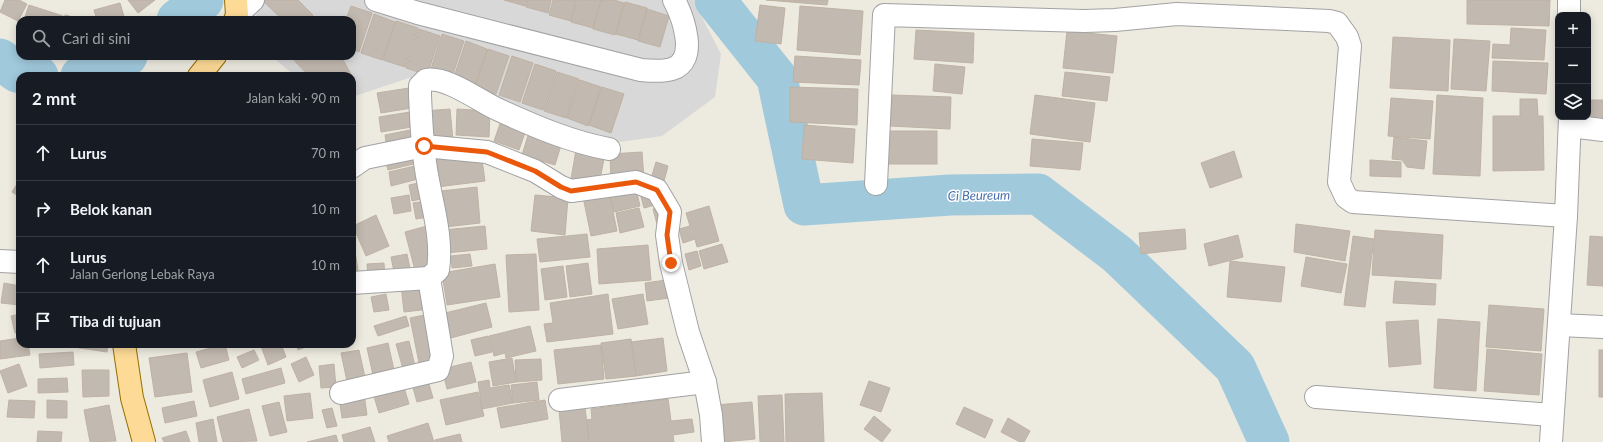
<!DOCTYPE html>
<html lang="id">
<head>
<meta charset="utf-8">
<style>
	:root { --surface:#171b24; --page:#20242c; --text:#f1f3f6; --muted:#9ea1a6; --line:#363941 }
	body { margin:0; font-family:Lato,sans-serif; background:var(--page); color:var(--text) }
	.controls { position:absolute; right:12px; top:12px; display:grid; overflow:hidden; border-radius:8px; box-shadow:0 2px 10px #0003 }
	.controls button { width:36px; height:36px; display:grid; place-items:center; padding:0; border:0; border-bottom:1px solid var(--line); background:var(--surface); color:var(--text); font:20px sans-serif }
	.stop { position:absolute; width:12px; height:12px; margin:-9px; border:3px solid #ea580c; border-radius:50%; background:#fff }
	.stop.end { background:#ea580c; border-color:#fff; box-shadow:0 1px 4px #0008 }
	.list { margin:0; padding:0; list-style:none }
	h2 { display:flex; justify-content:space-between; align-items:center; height:52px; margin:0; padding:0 16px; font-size:17px }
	h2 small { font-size:13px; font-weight:400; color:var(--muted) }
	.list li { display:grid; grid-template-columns:26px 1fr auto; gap:12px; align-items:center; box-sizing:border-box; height:56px; padding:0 16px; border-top:1px solid var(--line) }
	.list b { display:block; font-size:15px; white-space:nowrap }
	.list p { margin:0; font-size:13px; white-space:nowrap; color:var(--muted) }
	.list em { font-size:13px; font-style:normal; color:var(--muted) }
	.icon { flex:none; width:22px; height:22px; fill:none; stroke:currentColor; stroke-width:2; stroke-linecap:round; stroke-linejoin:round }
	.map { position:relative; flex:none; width:1603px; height:442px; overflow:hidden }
	.search { position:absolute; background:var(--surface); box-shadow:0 2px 10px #0003; left:16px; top:16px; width:340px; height:44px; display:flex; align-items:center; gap:10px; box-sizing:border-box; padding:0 14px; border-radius:12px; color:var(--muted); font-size:15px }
	.panel { position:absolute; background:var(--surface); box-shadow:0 2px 10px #0003; left:16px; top:72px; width:340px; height:276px; border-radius:12px }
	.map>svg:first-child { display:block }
	.residential { fill:#d9d8d8 }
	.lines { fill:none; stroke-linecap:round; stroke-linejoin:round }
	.river { stroke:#a0c9dc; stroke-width:41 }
	.building { fill:#c2b9b0; stroke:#bfb2a3 }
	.minor-casing { stroke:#a2a2a2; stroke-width:24 }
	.major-casing { stroke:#937000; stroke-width:24 }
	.minor { stroke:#fff; stroke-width:22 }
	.major { stroke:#fdda96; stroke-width:22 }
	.route { stroke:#ea580c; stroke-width:5 }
	.labels { text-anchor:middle; stroke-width:3; stroke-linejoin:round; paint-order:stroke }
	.water-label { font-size:13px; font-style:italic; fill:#4870ab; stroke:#fff }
</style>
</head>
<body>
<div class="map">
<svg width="1603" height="442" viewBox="0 0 1603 442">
	<rect width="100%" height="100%" fill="#edeae0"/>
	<polygon class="residential" points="263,0 693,0 721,54 715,97 662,136 606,144 409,78 352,97 352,76 295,76 271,56 352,56 352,20 254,20"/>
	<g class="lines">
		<g class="river">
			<polyline points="715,0 777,78 804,205 950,195 1038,194 1117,254 1235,367 1269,442"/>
			<polyline points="177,20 203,0"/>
			<polyline points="0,59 17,72 38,76"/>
			<polyline points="81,76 127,56"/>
		</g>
	</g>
	<g class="building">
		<polygon points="5,0 19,0 27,4 18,21 0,12"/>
		<polygon points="128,0 155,0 138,13"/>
		<polygon points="266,0 298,0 313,15 308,20 283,20 264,2"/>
		<polygon points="504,0 527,0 525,6"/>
		<polygon points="528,0 551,0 548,13 526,7"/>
		<polygon points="553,0 576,0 571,21 549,15"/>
		<polygon points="577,0 601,0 593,28 571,22"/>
		<polygon points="601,0 614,0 624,3 615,35 593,29"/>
		<polygon points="766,0 828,0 827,5"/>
		<polygon points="1467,0 1550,0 1549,26 1467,24"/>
		<polygon points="625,2 647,8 638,40 616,34"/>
		<polygon points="120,3 125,20 97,20 94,10"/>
		<polygon points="29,5 63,16 62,20 24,20"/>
		<polygon points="760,5 785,8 781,44 755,41"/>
		<polygon points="351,6 372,13 359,52 352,49 352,20 346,20"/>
		<polygon points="800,6 863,11 860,55 797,50"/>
		<polygon points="647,9 669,16 660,47 638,41"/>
		<polygon points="374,14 395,22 382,60 361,53"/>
		<polygon points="65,15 85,20 64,20"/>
		<polygon points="396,21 418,28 405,67 383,60"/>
		<polygon points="1511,28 1546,30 1544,60 1492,58 1493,44 1510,45"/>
		<polygon points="419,29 440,36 427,75 406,68"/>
		<polygon points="916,30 974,33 973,63 914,59"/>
		<polygon points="1067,31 1117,36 1113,73 1063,68"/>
		<polygon points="442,34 464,41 451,80 430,72"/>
		<polygon points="1393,37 1450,40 1448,91 1390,88"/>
		<polygon points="1454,39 1490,41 1486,91 1451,89"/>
		<polygon points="466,41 487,49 474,88 453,80"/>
		<polygon points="488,49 509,56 496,94 475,87"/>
		<polygon points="290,56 341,56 352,76 309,76"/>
		<polygon points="512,56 533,63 520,102 499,95"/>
		<polygon points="795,56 861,60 859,85 793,82"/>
		<polygon points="1493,61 1548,63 1546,94 1492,91"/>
		<polygon points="535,64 556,71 543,110 522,103"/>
		<polygon points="935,64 965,67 962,94 933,91"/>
		<polygon points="557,72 579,79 566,118 544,111"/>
		<polygon points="1065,72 1110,77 1107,101 1062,96"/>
		<polygon points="580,80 601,87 588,126 567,118"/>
		<polygon points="602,87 624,94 611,133 589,125"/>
		<polygon points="790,87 858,89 857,125 790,122"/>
		<polygon points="409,88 412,108 381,113 377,93"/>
		<polygon points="892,95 951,97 950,129 890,126"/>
		<polygon points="1035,95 1095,103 1090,142 1030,134"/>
		<polygon points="1437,95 1483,98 1480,176 1433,174"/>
		<polygon points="1391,98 1433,101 1430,139 1388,136"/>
		<polygon points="1520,99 1537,99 1538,116 1543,116 1544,170 1493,171 1493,116 1520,116"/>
		<polygon points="1588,100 1603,100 1603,120 1585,117 1588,117"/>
		<polygon points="450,109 453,140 429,143 425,111"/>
		<polygon points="457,109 490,111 489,137 456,135"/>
		<polygon points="416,111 418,126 381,132 379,117"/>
		<polygon points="502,118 527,127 519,150 494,141"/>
		<polygon points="804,125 855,129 853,163 802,159"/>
		<polygon points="415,129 419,143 387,150 385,135"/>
		<rect x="887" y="131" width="50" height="33"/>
		<polygon points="529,132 562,142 555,165 522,155"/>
		<polygon points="1394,137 1427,141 1424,169 1407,167 1402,160 1392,159"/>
		<polygon points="1032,139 1083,143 1080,170 1030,166"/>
		<polygon points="415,149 418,163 388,170 384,156"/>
		<polygon points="576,150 605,154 599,184 571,179"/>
		<polygon points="1234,151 1242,177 1210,188 1201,163"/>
		<polygon points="642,152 644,179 611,181 610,154"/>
		<polygon points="481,153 485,181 437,187 434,158"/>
		<polygon points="1370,160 1401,162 1401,177 1370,176"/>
		<polygon points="656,162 668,166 663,185 650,182"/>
		<polygon points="419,165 422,178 391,186 389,172"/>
		<polygon points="20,179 20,197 12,192"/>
		<polygon points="427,181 430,197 412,201 409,185"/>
		<polygon points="635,185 640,206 614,212 609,190"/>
		<polygon points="477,187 480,223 445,227 441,191"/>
		<polygon points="651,190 655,205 644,208 640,193"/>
		<polygon points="609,192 617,231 591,236 583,197"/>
		<polygon points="409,195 411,211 394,214 391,198"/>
		<polygon points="535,195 568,198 565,235 531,231"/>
		<polygon points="431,200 434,216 416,219 413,203"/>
		<polygon points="663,206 668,221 657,224 653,209"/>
		<polygon points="709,206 719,241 697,247 695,239 683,243 679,229 690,226 686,213"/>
		<polygon points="639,208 644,227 620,233 616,213"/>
		<polygon points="376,215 389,246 366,256 353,226"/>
		<polygon points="1296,224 1350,231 1345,261 1294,252"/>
		<polygon points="427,226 434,269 416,274 405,232"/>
		<polygon points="485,226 487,249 446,253 443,230"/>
		<polygon points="1185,229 1186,249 1141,254 1139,233"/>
		<polygon points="1375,230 1443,235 1441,279 1372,275"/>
		<polygon points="587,234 590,257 540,262 537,239"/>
		<polygon points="1238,235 1243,257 1209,266 1204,244"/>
		<polygon points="1353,236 1374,239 1365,307 1344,305"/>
		<polygon points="1590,236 1603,237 1603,286 1587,285"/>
		<polygon points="722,244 728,262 704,269 699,251"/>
		<polygon points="354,245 358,270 352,271 352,246"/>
		<polygon points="648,245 651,280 599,284 597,249"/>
		<polygon points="697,251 701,266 689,270 685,254"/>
		<polygon points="407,254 411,273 395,277 391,257"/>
		<polygon points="470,254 472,266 452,268 451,256"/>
		<polygon points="536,254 539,310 509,312 506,255"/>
		<polygon points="1306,257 1347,264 1341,293 1301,286"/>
		<polygon points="1230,261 1285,267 1281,302 1227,297"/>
		<polygon points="384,263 385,277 368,278 367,264"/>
		<polygon points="588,263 592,294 570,297 566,266"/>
		<polygon points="495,264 500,297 447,305 442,273"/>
		<polygon points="563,266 567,297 545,300 541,269"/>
		<polygon points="666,280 669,298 647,301 645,283"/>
		<polygon points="1395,281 1436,284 1435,305 1393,303"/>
		<polygon points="427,282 430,309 404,312 401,285"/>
		<polygon points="4,283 20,286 20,305 1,303"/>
		<polygon points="386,294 389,310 374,312 371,297"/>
		<polygon points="608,294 613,334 547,342 544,324 553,323 550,303"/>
		<polygon points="643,294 648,324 618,329 612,299"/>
		<polygon points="486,303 492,327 447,339 441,314"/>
		<polygon points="1489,305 1544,309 1541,351 1486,347"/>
		<polygon points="20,314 20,332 15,333 11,316"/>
		<polygon points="429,314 437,360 419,363 410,318"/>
		<polygon points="406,316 409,326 378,336 374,326"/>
		<polygon points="1438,319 1480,322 1476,391 1434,388"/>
		<polygon points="1418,320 1421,364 1389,367 1386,322"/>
		<polygon points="530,326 536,351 506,358 505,353 494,356 489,336"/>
		<polygon points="488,336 492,352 475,356 471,340"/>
		<polygon points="20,338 20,344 28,344 30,355 0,359 0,341"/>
		<polygon points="663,338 667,371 636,376 631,342"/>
		<polygon points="631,339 636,376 606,379 601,343"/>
		<polygon points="409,341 415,366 403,369 396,344"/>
		<polygon points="388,343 394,370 373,375 367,348"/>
		<polygon points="73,344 108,344 107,352 73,347"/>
		<polygon points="225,344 229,360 201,368 196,352"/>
		<polygon points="267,344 281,344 286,357 268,365 261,346"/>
		<polygon points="296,344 313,344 298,350"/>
		<polygon points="601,345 604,379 558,384 554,350"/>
		<polygon points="1487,349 1542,354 1539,395 1484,391"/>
		<polygon points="254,350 259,360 242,368 237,357"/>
		<polygon points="359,350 366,382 348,386 341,353"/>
		<rect x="1599" y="350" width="4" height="47"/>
		<polygon points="73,352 74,365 40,368 39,354"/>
		<polygon points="187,353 192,392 155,397 149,358"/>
		<polygon points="306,357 314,375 299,382 291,364"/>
		<polygon points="512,358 516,382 493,386 489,362"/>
		<polygon points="541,359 542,380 516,382 515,360"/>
		<polygon points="471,362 476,382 447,389 442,369"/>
		<polygon points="19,364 27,386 8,393 0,371"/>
		<polygon points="334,364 336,387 321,388 319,366"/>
		<polygon points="281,368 285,383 246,394 242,379"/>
		<polygon points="82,370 109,370 109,396 83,397"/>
		<polygon points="232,372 239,399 210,407 203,380"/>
		<polygon points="427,377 433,398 417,402 411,381"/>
		<polygon points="67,378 68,392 38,393 38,379"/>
		<polygon points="489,380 490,388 509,385 513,403 482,409 478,382"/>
		<polygon points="402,381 409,404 379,413 372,390"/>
		<polygon points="869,381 890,388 881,412 860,405"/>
		<polygon points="537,382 539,400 513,403 511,385"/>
		<polygon points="478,392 484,416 446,425 440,400"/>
		<polygon points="310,393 313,418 287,421 284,396"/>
		<polygon points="822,393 824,442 786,442 785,394"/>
		<polygon points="364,394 367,415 342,418 339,397"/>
		<polygon points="782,395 784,442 760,442 758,396"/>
		<polygon points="668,399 671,421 692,419 694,432 673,435 674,442 589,442 587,420 592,419 591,409"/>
		<polygon points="9,400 35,401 34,418 7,417"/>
		<polygon points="47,400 67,401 67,418 47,418"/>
		<polygon points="545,400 548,419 501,428 497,408"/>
		<polygon points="194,401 197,416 165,423 162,408"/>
		<polygon points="279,402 287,432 270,436 262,406"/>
		<polygon points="752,402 755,439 723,442 715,405"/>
		<polygon points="109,405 116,441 90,442 84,410"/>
		<polygon points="585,407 589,442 562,442 559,410"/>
		<polygon points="964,407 993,420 985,438 956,424"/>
		<polygon points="332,408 337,426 327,428 322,410"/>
		<polygon points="249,409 257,441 223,442 217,417"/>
		<polygon points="874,416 891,430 882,442 864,429"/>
		<polygon points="1008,418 1030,431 1024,442 1020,442 1001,432"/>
		<polygon points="213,419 217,442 199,442 196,423"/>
		<polygon points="428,423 434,442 389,442 387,436"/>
		<polygon points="370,427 375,442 344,442 342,435"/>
		<polygon points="38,431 62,432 61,442 37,442"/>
		<polygon points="186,431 190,442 164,442 162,438"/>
		<polygon points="460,434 462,442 435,442 435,440"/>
		<polygon points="336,435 338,442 307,442"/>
	</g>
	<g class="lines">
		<g class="minor-casing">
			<g id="minor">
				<path d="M376 0 418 13 641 70C651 71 662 72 672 69 699 61 683 17 674 0"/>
				<polyline points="1569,0 1569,15"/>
				<polyline points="237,15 253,0"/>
				<polyline points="1570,126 1603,130"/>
				<polyline points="352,167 365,158 424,146 487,152 535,171 561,187 571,191 636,182 657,190 670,212 667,235 671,263 688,332 705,382 711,415 713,442"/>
				<polyline points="876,184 884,15 1084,21 1115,20 1177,14 1329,21 1337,23 1347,37 1350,46 1339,182 1346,197 1353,202 1566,216"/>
				<polyline points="0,261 20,262"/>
				<path d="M352 283 429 278 438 270C443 236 431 202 426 169 422 144 421 119 420 95V86L426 80C447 76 479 101 499 110 534 126 571 142 609 149"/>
				<polyline points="1559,325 1603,327"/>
				<polyline points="341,393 438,370 442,356 429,278"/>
				<polyline points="1316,397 1552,415"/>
				<polyline points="560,400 705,382"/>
				<polyline points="1551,442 1566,216 1570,117"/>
			</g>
		</g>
		<g class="major-casing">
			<g id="major">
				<polyline points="235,20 237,15 236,0"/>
				<polyline points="199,76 215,56"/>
				<polyline points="124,344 132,398 144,442"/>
			</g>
		</g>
		<use href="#minor" class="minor"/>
		<use href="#major" class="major"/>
	</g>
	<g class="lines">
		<polyline class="route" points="424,146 487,152 535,171 561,187 571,191 636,182 657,190 670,212 667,235 671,263"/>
	</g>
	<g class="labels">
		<g class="water-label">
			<text transform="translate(979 195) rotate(-1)" y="5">Ci Beureum</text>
		</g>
	</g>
</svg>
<div class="controls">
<button>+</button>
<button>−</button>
<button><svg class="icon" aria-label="layers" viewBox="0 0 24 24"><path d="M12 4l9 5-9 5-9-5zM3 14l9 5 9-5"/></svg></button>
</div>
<div class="stop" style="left:424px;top:146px"></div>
<div class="stop end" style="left:671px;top:263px"></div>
<div class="search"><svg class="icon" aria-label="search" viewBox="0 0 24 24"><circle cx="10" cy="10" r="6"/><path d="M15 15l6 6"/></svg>Cari di sini</div>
<section class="panel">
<h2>2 mnt<small>Jalan kaki · 90 m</small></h2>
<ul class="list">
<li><svg class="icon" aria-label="ahead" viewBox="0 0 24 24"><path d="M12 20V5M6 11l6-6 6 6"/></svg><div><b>Lurus</b></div><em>70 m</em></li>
<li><svg class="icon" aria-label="right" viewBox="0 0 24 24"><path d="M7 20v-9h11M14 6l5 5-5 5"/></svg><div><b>Belok kanan</b></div><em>10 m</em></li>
<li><svg class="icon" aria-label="ahead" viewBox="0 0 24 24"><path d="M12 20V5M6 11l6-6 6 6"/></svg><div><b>Lurus</b><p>Jalan Gerlong Lebak Raya</p></div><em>10 m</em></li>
<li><svg class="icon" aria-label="arrive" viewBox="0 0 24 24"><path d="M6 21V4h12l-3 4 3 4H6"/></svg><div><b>Tiba di tujuan</b></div></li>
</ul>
</section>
</div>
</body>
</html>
